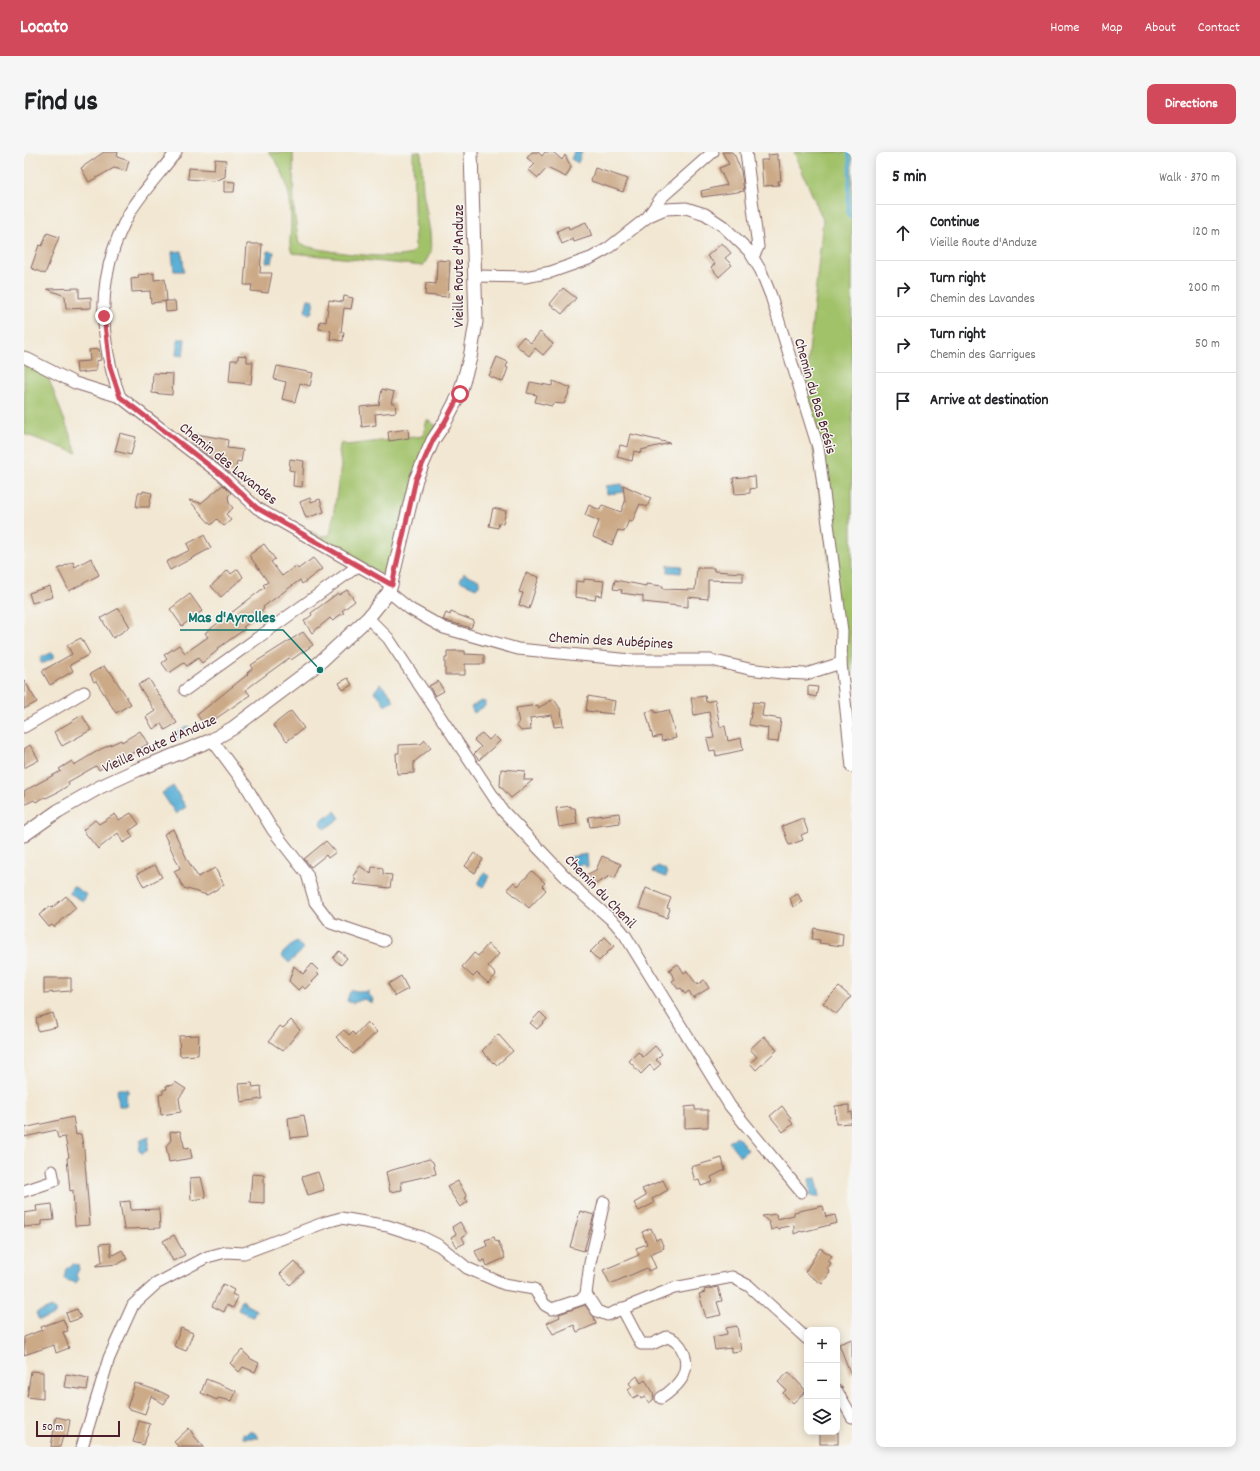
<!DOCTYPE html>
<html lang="en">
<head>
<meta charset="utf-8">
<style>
	:root { --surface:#fff; --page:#f6f6f6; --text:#202124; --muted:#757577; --line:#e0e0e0; --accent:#d1495b }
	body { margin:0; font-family:Dekko,sans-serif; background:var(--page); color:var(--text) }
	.controls { position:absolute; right:12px; bottom:12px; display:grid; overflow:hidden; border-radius:8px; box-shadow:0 2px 10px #0003 }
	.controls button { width:36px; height:36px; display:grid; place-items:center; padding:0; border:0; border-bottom:1px solid var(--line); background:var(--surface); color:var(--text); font:20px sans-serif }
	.scale { position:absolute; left:12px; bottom:10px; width:84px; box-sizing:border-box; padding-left:4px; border:2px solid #4a1f2b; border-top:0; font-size:11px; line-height:14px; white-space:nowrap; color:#4a1f2b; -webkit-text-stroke:3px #f6f6f2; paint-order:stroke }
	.stop { position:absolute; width:12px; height:12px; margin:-9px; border:3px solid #d1495b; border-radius:50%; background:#fff }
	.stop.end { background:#d1495b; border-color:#fff; box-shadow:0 1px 4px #0008 }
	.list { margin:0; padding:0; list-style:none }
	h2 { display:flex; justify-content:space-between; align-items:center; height:52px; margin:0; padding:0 16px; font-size:17px }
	h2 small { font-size:13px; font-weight:400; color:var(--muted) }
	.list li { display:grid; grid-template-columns:26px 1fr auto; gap:12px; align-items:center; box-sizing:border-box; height:56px; padding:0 16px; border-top:1px solid var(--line) }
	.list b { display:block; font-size:15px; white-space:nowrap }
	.list p { margin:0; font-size:13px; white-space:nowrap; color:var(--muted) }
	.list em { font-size:13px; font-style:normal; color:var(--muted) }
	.icon { flex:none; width:22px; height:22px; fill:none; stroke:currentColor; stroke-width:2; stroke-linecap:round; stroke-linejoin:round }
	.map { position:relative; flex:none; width:828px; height:1295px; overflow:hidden; border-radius:8px }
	header { display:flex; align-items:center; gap:24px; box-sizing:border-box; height:56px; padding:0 20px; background:var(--accent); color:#fff }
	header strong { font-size:19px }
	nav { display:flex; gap:22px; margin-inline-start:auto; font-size:14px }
	.intro { display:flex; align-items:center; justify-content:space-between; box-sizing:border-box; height:96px; padding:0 24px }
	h1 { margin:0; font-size:28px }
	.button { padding:10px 18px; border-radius:8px; background:var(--accent); color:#fff; font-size:14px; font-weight:700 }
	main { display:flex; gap:24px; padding:0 24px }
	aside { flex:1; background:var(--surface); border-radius:8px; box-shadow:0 2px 10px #0003 }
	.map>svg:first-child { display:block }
	.green { fill:#a2c26b; stroke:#76704b }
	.water { fill:#59afd5; stroke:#526780 }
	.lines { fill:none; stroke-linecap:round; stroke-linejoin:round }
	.stream { stroke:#59afd5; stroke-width:3.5 }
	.building { fill:#ca8 }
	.minor-casing { stroke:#856565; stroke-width:13 }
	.tertiary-casing { stroke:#856565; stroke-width:15 }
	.minor { stroke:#fff; stroke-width:11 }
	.tertiary { stroke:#fff; stroke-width:13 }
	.route { stroke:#d1495b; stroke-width:5 }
	.labels { text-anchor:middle; stroke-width:3; stroke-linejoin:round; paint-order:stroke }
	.street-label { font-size:15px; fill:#4a1f2b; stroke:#f6f6f2 }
	.leader { fill:none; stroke:#0f766e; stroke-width:1.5 }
	.callout-dot { fill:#0f766e; stroke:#f6f6f2; stroke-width:1.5 }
	.callout-label { font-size:16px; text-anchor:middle; font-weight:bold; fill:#0f766e; stroke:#f6f6f2; stroke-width:3; stroke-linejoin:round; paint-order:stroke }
</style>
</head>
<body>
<header>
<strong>Locato</strong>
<nav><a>Home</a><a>Map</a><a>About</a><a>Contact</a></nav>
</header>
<div class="intro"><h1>Find us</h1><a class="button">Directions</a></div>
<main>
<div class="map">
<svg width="828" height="1295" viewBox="0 0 828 1295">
	<rect width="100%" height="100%" fill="#f6f6f2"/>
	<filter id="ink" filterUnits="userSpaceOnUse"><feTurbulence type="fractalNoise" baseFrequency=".025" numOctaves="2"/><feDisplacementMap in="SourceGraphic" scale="8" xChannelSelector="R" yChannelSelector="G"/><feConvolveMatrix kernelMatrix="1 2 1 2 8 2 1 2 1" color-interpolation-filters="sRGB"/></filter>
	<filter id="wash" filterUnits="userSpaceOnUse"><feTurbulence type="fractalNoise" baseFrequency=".012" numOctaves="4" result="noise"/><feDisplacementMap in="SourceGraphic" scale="16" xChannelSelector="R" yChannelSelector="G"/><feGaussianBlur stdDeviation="0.9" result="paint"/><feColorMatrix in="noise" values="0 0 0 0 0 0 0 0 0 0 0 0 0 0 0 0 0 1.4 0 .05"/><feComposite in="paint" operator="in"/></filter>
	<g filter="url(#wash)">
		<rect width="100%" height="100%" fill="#f2e7d2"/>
		<g class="green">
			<path d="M244 0 256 1 269 0 270 59 275 92C299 100 359 107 383 103 386 103 388 100 391 98L389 0H397L399 39 406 80 407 100 399 114 268 101C264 93 267 81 267 73 268 48 262 17 244 0Z"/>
			<polygon points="770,0 828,0 828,570 781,238 799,68"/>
			<polygon points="0,211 24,225 53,301 0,282"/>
			<polygon points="403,268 413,274 377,372 362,425 259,365 260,362 261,366 296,384 306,383 317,314 315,298 317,290 323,293 399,284"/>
		</g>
		<g class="water">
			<polygon points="550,0 558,0 554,11 547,7"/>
			<polygon points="158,99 160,119 150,119 148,100"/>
			<polygon points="244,99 250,100 248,111 242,110"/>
			<polygon points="284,147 290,148 288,160 285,162 281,159"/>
			<polygon points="154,187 161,187 159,204 152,203"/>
			<polygon points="598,332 600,340 583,342 582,334"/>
			<polygon points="644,413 658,414 657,421 644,420"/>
			<polygon points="440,421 455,428 455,433 452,436 436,429"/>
			<polygon points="26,501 30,502 30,506 20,511 17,511 16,506"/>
			<polygon points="356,532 365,540 370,549 362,553 360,553 357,546 350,540"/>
			<polygon points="457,549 461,550 461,554 450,561 447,555"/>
			<polygon points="164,574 167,578 150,589 147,584"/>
			<polygon points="149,634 162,655 152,662 138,641"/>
			<polygon points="311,659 316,666 301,677 296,670"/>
			<polygon points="563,702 564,715 562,715 560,712 547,714 546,705"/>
			<polygon points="634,714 641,717 643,721 642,725 629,720 630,717"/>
			<polygon points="460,721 465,724 459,735 454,732"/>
			<polygon points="49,734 63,743 59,749 45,741"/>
			<polygon points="272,789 280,797 265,811 257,803"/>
			<polygon points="328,838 340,840 344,839 344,843 349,847 348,851 340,847 329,851 323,849 325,842"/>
			<polygon points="104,937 104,941 102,941 103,954 95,954 93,937"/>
			<polygon points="713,984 724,998 716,1004 705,990"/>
			<polygon points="125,985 123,999 118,1001 115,999 117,988"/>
			<polygon points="792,1026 796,1044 786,1044 785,1041 787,1040 785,1027"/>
			<polygon points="49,1112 54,1113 55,1117 52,1123 54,1128 52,1131 40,1127 42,1117"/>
			<polygon points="218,1148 221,1150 221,1152 232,1158 229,1165 214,1158"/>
			<polygon points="28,1155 31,1158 31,1163 15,1168 12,1161"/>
			<polygon points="226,1279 231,1281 235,1286 219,1286 219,1281 222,1282"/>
		</g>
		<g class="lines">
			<polyline class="stream" points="824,0 826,10 824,62 828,66"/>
		</g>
		<g id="blocks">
			<g class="building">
				<polygon points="80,0 94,0 93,5 105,9 102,19 90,16 65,30 57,16"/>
				<polygon points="508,0 514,0 518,4 521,0 529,0 538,8 541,3 547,15 542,25 523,16 514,26 505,18 511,12 503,6"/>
				<polygon points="698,0 708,0 711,4 717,19 720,39 678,45 677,39 703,33 695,16 705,12"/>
				<polygon points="753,2 753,8 755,7 757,29 754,29 755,33 739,34 737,8 744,8 744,3"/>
				<polygon points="191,7 202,8 201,25 190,29 164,27 165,16 190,18"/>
				<polygon points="571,16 604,27 599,40 567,29"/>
				<polygon points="200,29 211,30 210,40 200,40"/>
				<polygon points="562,70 568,84 550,90 549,87 538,92 533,79 544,74 545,77"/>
				<polygon points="23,81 35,85 21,122 7,116 15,93 18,94"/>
				<polygon points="698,91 707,101 701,106 708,113 695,125 687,115 691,112 683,104"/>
				<polygon points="223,92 238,92 236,121 248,121 244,141 227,139 228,133 220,133"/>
				<polygon points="413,108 426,109 424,145 401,143 402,131 412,132"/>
				<polygon points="130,121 130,128 141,127 143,149 127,151 126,139 108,140 107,127 115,126 114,123"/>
				<polygon points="55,136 55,146 67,145 67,156 42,157 41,144 23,137"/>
				<polygon points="539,136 552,146 538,162 526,152"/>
				<polygon points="320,144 329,146 327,157 320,156 317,180 320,180 319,189 306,187 307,179 295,177 296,169 302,170 305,148 319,150"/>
				<polygon points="141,149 151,149 152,159 142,160"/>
				<polygon points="516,180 529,192 519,203 511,196 505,204 492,193 499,185 507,191"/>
				<polygon points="75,197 77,208 72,209 72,219 53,221 52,210 66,209 65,198"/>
				<polygon points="214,203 223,204 223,210 229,210 227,232 205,230 207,208 214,208"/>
				<polygon points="473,205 484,210 482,215 484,216 479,230 465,224"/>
				<polygon points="253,214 289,221 286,234 276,231 271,250 258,247 262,230 250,227"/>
				<polygon points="129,221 149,222 148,243 128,241"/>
				<polygon points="529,229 547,236 540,252 529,251 528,254 511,250 513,243 503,241 506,230 528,234"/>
				<polygon points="358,237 370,240 367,251 371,251 372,260 351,262 352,273 338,275 336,255 355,253"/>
				<polygon points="384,277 385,286 365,289 364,280"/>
				<polygon points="96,281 112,285 107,303 91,299"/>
				<polygon points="172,282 200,287 204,288 203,296 219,298 217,310 213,309 211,322 207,322 171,293"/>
				<polygon points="607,282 646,291 617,298 617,301 610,299 608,309 593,305 596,293 604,295"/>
				<polygon points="266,307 280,309 278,335 269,334 270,319 265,318"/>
				<polygon points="731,324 732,336 726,337 726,341 711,342 709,326"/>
				<polygon points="199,333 207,341 204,344 205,351 209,356 202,362 207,368 200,374 193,367 187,373 165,348 177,351"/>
				<polygon points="599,333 627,346 623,355 616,352 608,370 605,368 600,380 594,378 588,393 569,385 575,369 561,363 565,353 576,358 578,353 597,360 601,350"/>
				<polygon points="119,339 128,341 125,355 112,355 114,341 119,341"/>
				<polygon points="286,346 287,350 296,347 300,360 282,366 276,350"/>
				<polygon points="469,356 482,359 479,372 475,371 474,376 465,374"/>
				<polygon points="180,383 187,396 146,418 142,410 166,398 163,392"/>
				<polygon points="240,392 251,407 247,410 258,424 272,414 274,417 289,406 298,417 278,432 276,428 239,455 240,457 235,460 236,462 219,475 221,477 193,497 194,498 178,511 174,506 163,514 160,511 145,521 138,511 143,507 140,503 155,493 161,501 184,485 181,481 241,435 239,433 244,430 225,403"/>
				<polygon points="67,406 75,423 45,439 34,417 49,410 51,415"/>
				<polygon points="673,416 690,416 690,419 719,421 719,429 684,428 684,447 664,445 664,455 619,450 619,444 597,441 598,438 589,437 591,428 622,434 622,432 639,434 639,437 671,438"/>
				<polygon points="214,417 219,425 197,445 187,434 204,418 207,422"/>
				<polygon points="502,421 515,425 505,457 495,453 499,441 495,440"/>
				<polygon points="560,427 580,429 578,444 572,443 571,448 551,445 552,429 560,430"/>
				<polygon points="26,434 29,445 8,451 5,441"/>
				<polygon points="323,438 331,449 318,459 320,461 313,465 309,469 306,466 288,481 280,469 288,463 287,461 314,441 315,443"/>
				<polygon points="166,442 178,459 158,474 146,457"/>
				<polygon points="95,456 106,475 89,486 77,466"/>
				<polygon points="427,460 450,469 447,476 419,468 422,461 426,463"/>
				<polygon points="279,480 289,493 267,508 265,506 228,533 222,538 226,543 181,574 173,563 224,522 223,521 229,516 227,513"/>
				<polygon points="57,486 66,502 46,513 49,519 26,533 18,519 48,502 43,493"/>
				<polygon points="423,499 441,499 441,502 460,503 460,512 441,512 441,523 421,523 421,506 423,506"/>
				<polygon points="80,514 84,520 86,519 107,552 92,561 72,529 70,530 66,522"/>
				<polygon points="324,526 328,533 319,538 315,531"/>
				<polygon points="125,527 153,571 141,578 137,572 129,577 122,565 131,559 114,533"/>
				<polygon points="0,528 13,550 0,557"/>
				<polygon points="414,529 420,539 411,544 405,534"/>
				<polygon points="784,534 794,535 792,545 784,543"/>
				<polygon points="564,544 591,549 589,562 562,559"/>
				<polygon points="681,544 682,550 691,548 696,575 701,574 704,589 717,586 719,598 692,604 691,598 686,599 683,587 690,586 685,560 670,563 667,546"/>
				<polygon points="530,547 537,558 539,574 530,575 528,563 506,566 507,578 497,579 492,573 495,571 492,556 514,553 514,556"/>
				<polygon points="729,550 740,551 738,564 757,567 754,590 743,589 744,576 725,573"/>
				<polygon points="631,558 631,561 645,558 652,586 638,589 637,584 629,586 622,560"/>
				<polygon points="267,559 280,576 263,589 249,573"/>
				<polygon points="58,563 67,578 38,594 30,580"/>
				<polygon points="116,579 124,592 100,606 98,604 75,618 72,614 44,630 45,633 34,640 22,646 21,645 12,650 10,648 0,653 0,639 37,619 35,617 48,609 50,613 77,597 97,588 98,590"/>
				<polygon points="458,581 465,588 470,583 476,589 455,608 450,602 457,595 450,588"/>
				<polygon points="401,588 407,596 390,610 390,621 373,622 372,601 375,601 375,593 397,592"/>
				<polygon points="6,593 15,608 0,616 0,597"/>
				<polygon points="477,617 501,619 500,628 509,628 487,646 476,634"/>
				<polygon points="547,654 547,656 551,656 553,672 535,675 532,656"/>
				<polygon points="107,661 115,672 105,679 109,685 99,691 94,681 74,697 59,678 71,668 75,672 91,662 95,668"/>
				<polygon points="595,661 596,671 566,675 564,665"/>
				<polygon points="779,666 784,680 777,683 779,688 765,693 758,674"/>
				<polygon points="149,677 164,709 174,725 191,716 200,733 183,743 160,736 150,719 156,716 140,682"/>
				<polygon points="302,689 312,700 304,706 302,703 287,715 280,707"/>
				<polygon points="450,701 459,707 451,721 441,714"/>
				<polygon points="578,704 597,712 591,726 586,724 566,735 560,724 572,718"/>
				<polygon points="131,713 138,725 120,735 113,722"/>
				<polygon points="336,714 347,722 348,715 359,716 359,722 368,723 366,736 329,732 332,727 329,724"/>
				<polygon points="508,719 521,731 518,734 522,738 505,756 483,737 490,730 494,734"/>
				<polygon points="622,736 647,746 643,756 646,757 643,766 615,756"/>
				<polygon points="774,742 778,750 769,755 766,746"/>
				<polygon points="42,744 52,756 30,775 28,773 25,775 15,763 26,754 28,756"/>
				<polygon points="790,776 819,782 818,794 795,791 796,788 788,787"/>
				<polygon points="581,785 590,794 575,809 566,800"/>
				<polygon points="464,792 475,802 464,814 472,823 464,831 453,821 449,825 438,815 450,801 454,804"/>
				<polygon points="315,799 323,806 317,813 309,806"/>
				<polygon points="288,812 295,819 293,821 295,823 281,837 278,834 274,838 265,829 270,814 279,822"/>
				<polygon points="654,812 660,821 663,819 673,833 680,828 685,836 669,846 665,839 661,842 657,836 654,837 648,829 651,827 645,818"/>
				<polygon points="377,824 384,837 371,844 364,832"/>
				<polygon points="20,826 47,826 47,839 20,841"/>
				<polygon points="815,835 827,845 812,862 799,851"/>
				<polygon points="516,860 523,867 513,877 506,871"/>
				<polygon points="29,861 33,875 14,879 12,866"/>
				<polygon points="267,868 276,878 259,899 245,889 256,874 259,876"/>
				<polygon points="343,870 353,880 329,902 312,885 320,878 325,883 328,880 331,883"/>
				<polygon points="474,882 489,899 473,913 470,910 469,911 458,899"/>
				<polygon points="175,883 174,903 156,904 155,884"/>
				<polygon points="740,884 753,898 732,918 726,911 733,905 726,897"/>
				<polygon points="631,894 638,902 632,908 637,912 630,918 626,913 617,922 605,909 614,900 619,905"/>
				<polygon points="151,930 162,937 155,946 157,960 137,963 135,943 139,942 139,938 143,937 142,934 149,933"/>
				<polygon points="228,931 229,935 237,934 238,947 217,950 215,932"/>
				<polygon points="825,953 825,961 828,960 828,971 812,972 811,954"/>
				<polygon points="671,954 671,958 684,958 684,975 661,976 661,955"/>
				<polygon points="758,954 767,966 765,967 769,972 759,980 746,964"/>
				<polygon points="280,963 284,984 266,986 264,966"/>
				<polygon points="49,965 52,983 57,982 60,998 66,1073 51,1074 49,1038 46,1039 43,1006 45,1005 41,985 34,986 32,978 0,985 0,976"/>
				<polygon points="156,979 161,997 166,996 168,1006 145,1010 142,994 147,988 146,980"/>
				<polygon points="698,1006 701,1018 687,1025 689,1030 677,1034 675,1028 671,1029 667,1015"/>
				<polygon points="405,1007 409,1010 412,1022 377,1030 378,1038 366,1040 362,1020"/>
				<polygon points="294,1020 300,1038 284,1043 278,1025"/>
				<polygon points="228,1022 240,1023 240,1051 226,1050"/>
				<polygon points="177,1025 182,1046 167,1048 166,1026"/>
				<polygon points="639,1028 644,1038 628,1047 630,1051 615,1059 610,1051 622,1044 618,1037"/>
				<polygon points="434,1029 443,1045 441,1046 444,1050 436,1055 423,1035"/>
				<polygon points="106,1049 107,1058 135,1057 136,1076 100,1077 96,1050"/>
				<polygon points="28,1052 30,1068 18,1069 18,1073 0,1075 0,1061 13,1059 12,1054"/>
				<polygon points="799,1054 802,1065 811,1063 813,1071 778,1080 777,1079 770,1082 770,1073 755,1076 755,1078 753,1076 747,1078 745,1070 738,1064 752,1062 753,1067 770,1063 770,1060"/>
				<polygon points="556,1059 570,1063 560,1099 546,1095"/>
				<polygon points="436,1070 443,1082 438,1085 441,1091 433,1095 427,1085 432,1082 428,1075"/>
				<polygon points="627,1076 632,1088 636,1086 640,1096 626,1102 632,1116 624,1119 623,1116 586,1132 579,1118 615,1103 612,1096 623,1092 618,1080"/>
				<polygon points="150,1083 161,1103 149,1109 139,1089"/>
				<polygon points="470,1085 472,1090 474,1089 481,1106 463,1114 461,1108 456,1110 451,1099 463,1094 461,1088"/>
				<polygon points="86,1091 87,1104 98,1098 103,1107 94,1112 72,1114 78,1110 76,1092"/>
				<polygon points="796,1096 808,1104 804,1109 807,1111 803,1117 806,1120 798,1132 781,1120"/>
				<polygon points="270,1109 280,1120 266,1133 256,1122"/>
				<polygon points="199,1132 210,1138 208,1142 214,1145 209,1156 203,1153 200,1160 188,1154"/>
				<polygon points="694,1135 698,1149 693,1150 697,1163 682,1166 675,1142 681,1140 680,1138"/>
				<polygon points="561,1153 570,1165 572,1172 553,1180 550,1173 529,1182 523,1171 536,1165 535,1162"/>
				<polygon points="53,1157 57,1166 45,1170 42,1161"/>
				<polygon points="39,1167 44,1179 39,1180 45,1196 32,1201 30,1193 0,1203 0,1185 18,1178 17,1175"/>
				<polygon points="713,1174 717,1199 707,1200 707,1196 691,1198 689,1185 703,1182 702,1176"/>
				<polygon points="157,1176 169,1181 162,1199 150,1194"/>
				<polygon points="828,1187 828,1223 827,1223 815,1192"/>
				<polygon points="218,1198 227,1207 235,1211 231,1220 219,1215 215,1220 206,1211"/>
				<polygon points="7,1219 19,1220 19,1247 3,1245"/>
				<polygon points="765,1220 782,1239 769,1251 759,1241 762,1238 754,1230"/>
				<polygon points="42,1222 65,1226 63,1238 40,1235"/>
				<polygon points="613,1224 617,1231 621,1228 629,1240 630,1247 625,1251 621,1245 617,1247 615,1243 609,1246 604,1238 608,1235 605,1231"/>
				<polygon points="182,1227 212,1239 208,1249 194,1246 193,1248 177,1241"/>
				<polygon points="111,1231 137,1240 145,1244 140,1252 127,1244 121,1262 103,1256"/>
				<polygon points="32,1265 46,1268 43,1285 39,1284 36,1295 27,1295"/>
				<polygon points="115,1269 126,1272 120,1293 109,1290"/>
				<polygon points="165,1276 170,1284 180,1295 155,1295 150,1290"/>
				<rect x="796" y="1280" width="18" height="12"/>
			</g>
		</g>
	</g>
	<g filter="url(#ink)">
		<use href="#blocks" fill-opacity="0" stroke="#856565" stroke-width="1"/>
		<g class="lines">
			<g class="minor-casing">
				<g id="minor">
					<polyline points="722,0 734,95 729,105"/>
					<polyline points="625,63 637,46 689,0"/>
					<polyline points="451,124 501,125 527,120 567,106 583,97 625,64 641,57 662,56 681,62 699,74 725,99 737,119 747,144 794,295 818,479 817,511 828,615"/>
					<polyline points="0,205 51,231 96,245 199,324 233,356 368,433"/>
					<path d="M96 245C73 182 73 119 106 60 119 39 137 20 152 0"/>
					<polyline points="365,440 386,457 420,476 494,497 607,508 687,508 725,517 758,521 782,522 817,511"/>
					<polyline points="344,466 364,486 479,659 557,741 591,771 601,783 706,954 777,1040"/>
					<polyline points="161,538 334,414"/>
					<polyline points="0,575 60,540"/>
					<polyline points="188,588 222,634 248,677 283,722 291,750 307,771 360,789"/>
					<polyline points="0,1039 30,1029 28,1019"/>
					<polyline points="562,1142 573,1159 583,1163 650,1136 708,1125 725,1134 783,1187"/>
					<path d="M598 1156 617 1192H628L643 1185C659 1190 666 1208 659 1224 655 1232 645 1241 637 1246"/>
					<polyline points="813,1239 828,1265"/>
					<polyline points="58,1295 85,1206 109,1153 132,1132 183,1105 202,1100 220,1101 302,1070 317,1066 364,1074 398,1085 416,1094 443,1116 480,1132 510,1137 521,1153 528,1157 558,1147 562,1142 566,1111 580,1050"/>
				</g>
			</g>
			<g class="tertiary-casing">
				<polyline id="tertiary" points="0,683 34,659 76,635 113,618 188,588 209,576 294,512 344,466 365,440 392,327 409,288 421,270 436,241 446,206 452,170 447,0"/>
			</g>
			<use href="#minor" class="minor"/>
			<use href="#tertiary" class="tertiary"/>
		</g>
	</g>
	<g class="lines" filter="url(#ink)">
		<polyline class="route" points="80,164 86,215 96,245 199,324 233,356 368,433 392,327 409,288 421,270 436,242"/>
	</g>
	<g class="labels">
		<g class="street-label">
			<text transform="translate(434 114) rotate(-90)" y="5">Vieille Route d'Anduze</text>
			<text transform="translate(792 244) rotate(74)" y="5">Chemin du Bas Brésis</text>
			<text transform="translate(205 311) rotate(39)" y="5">Chemin des Lavandes</text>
			<text transform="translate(587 488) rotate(3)" y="5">Chemin des Aubépines</text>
			<text transform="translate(135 591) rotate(-24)" y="5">Vieille Route d'Anduze</text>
			<text transform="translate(577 739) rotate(46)" y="5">Chemin du Chenil</text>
		</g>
	</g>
	<path class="leader" d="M296 518L259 478H156"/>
	<circle class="callout-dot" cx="296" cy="518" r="4"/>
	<g class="callout-label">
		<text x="208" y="470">Mas d'Ayrolles</text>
	</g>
</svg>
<div class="controls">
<button>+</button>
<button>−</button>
<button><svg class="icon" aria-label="layers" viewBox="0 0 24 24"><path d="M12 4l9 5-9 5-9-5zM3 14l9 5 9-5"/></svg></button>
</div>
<div class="scale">50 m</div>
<div class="stop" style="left:436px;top:242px"></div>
<div class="stop end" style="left:80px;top:164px"></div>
</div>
<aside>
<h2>5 min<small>Walk · 370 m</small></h2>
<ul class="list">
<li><svg class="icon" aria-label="ahead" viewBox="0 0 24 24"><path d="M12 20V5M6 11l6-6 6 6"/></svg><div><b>Continue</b><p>Vieille Route d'Anduze</p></div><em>120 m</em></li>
<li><svg class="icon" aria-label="right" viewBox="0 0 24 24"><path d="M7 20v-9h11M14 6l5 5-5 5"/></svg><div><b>Turn right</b><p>Chemin des Lavandes</p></div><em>200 m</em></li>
<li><svg class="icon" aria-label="right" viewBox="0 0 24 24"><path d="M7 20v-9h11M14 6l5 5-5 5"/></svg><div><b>Turn right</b><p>Chemin des Garrigues</p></div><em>50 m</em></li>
<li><svg class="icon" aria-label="arrive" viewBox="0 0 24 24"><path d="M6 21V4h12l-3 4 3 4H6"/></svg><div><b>Arrive at destination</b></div></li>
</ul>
</aside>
</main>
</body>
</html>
